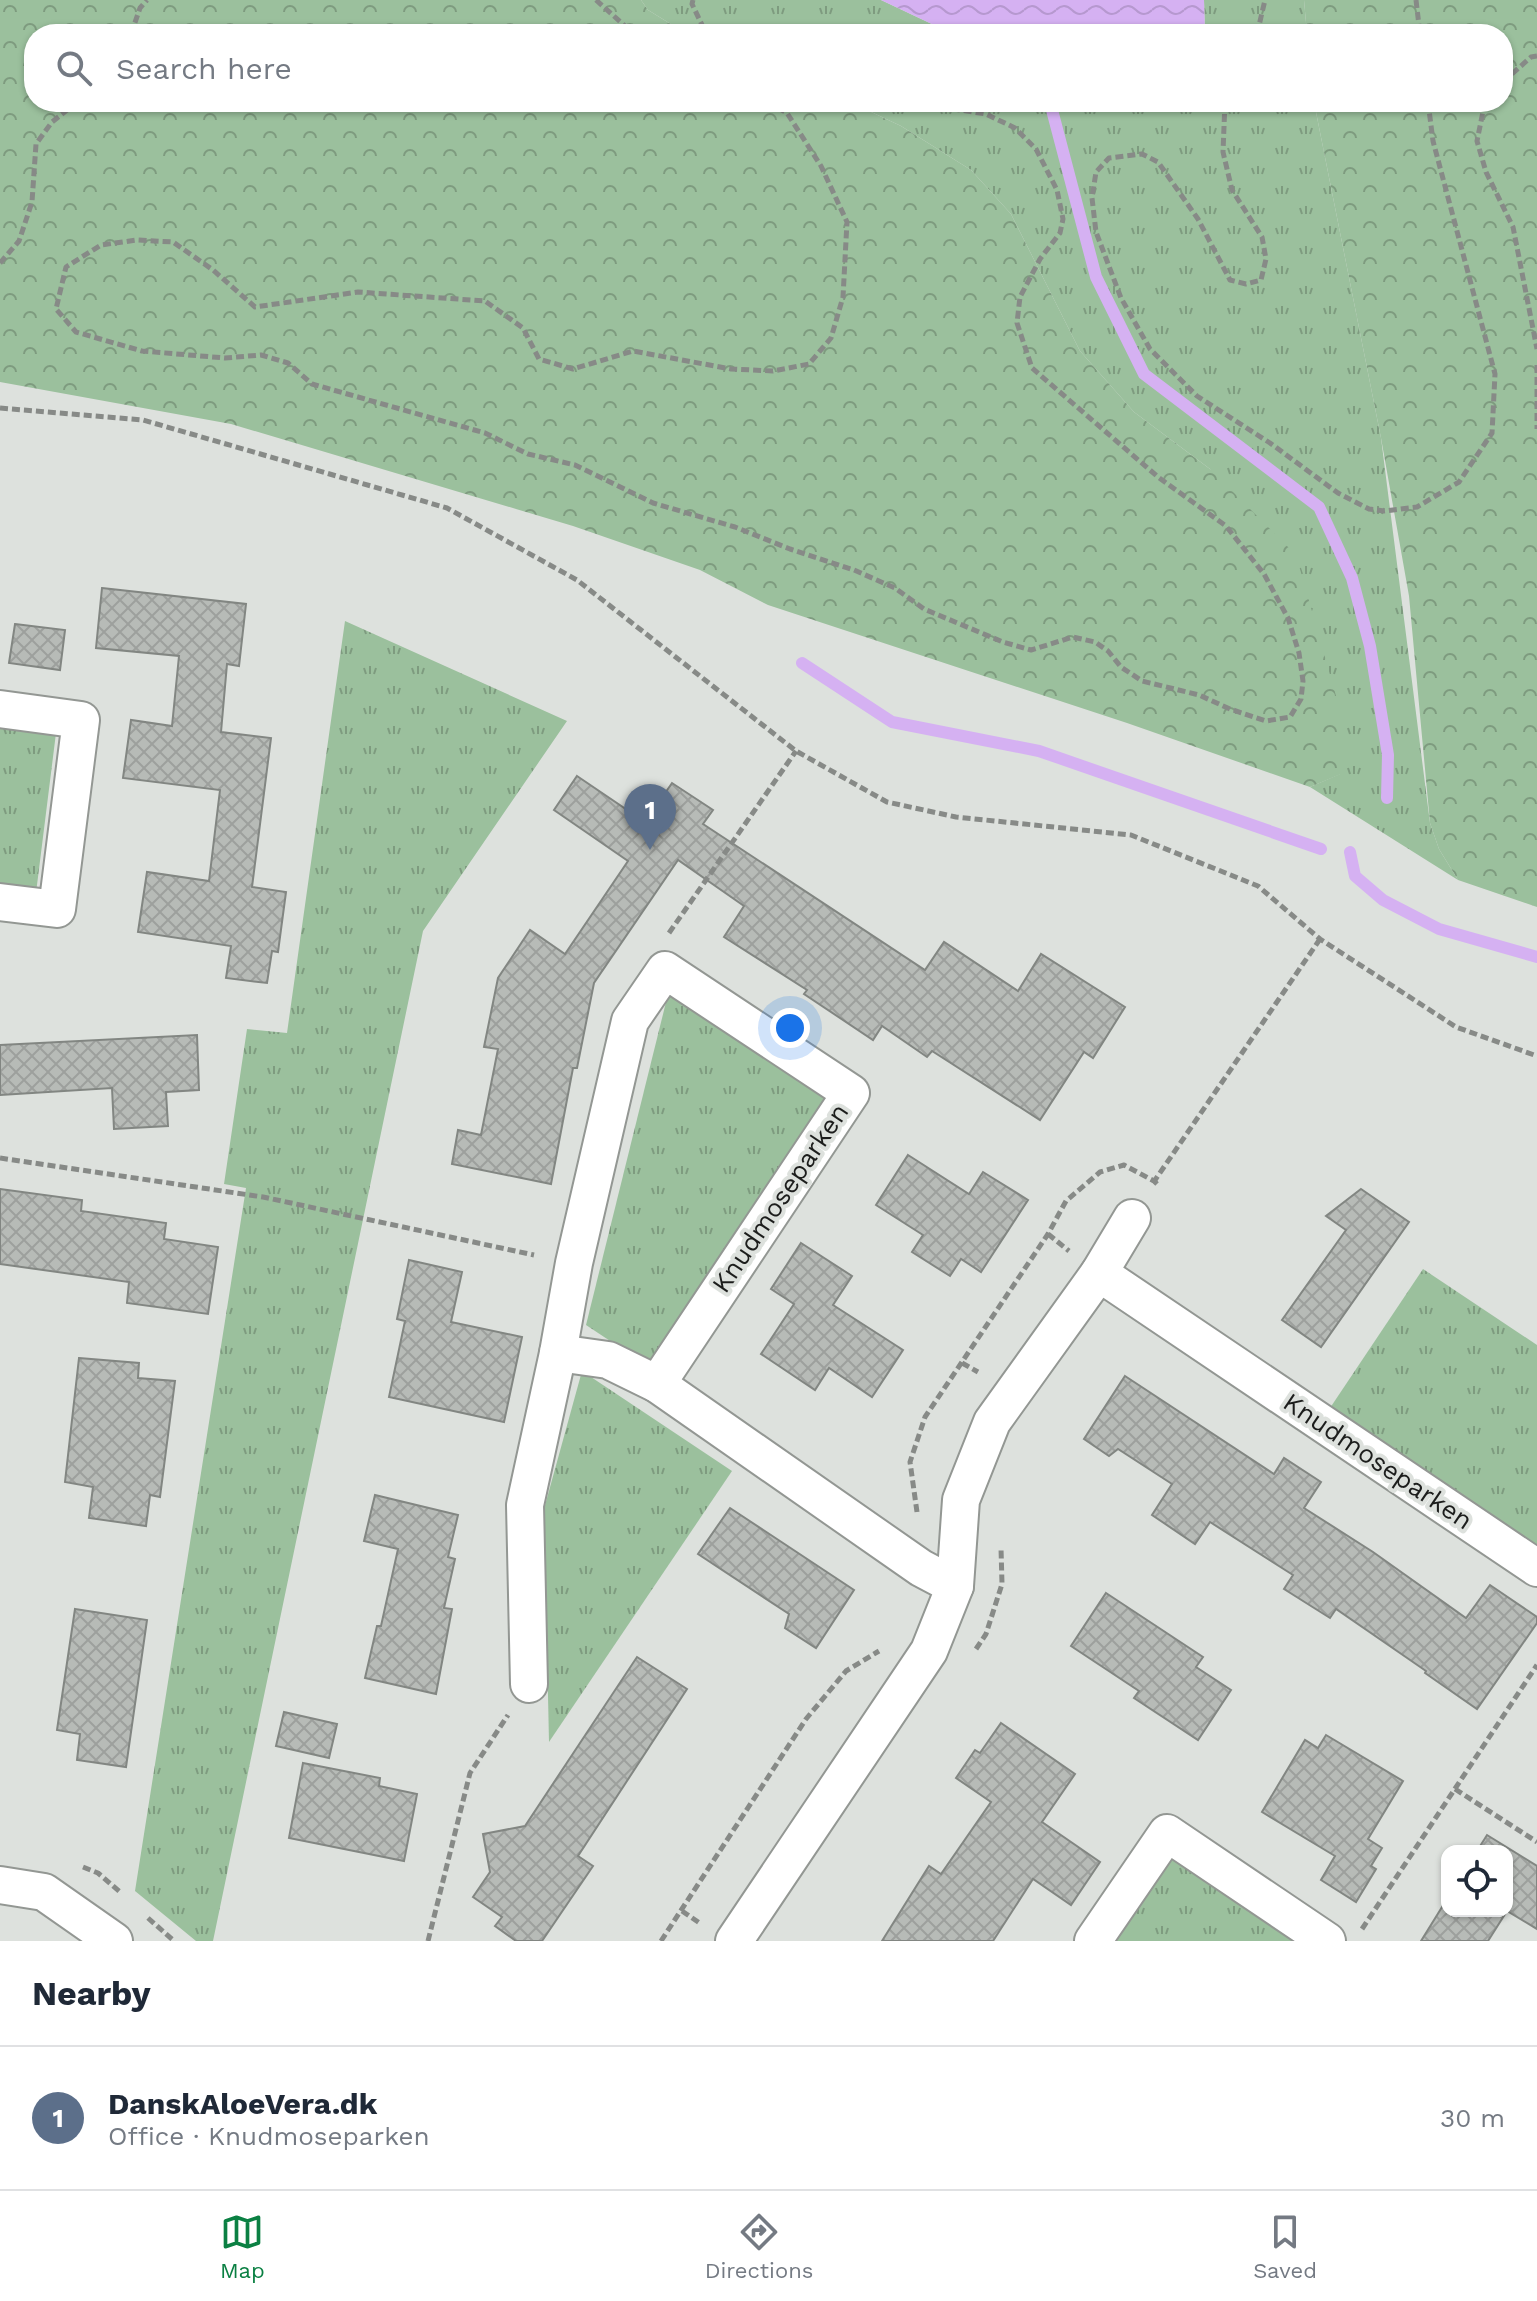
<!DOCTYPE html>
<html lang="en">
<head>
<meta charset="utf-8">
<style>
	:root { --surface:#fff; --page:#f6f6f7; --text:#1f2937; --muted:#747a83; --line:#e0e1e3; --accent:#0b8043 }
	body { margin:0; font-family:"Work Sans",sans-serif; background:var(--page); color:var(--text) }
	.controls { position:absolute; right:24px; bottom:24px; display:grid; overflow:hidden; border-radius:16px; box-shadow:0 2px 6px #0004 }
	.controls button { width:72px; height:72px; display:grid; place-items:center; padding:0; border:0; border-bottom:2px solid var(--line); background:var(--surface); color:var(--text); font:40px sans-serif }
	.you { position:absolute; left:790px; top:1028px; width:28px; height:28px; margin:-20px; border:6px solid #fff; border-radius:50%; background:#1a73e8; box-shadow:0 0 0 12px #1a73e833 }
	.badge { display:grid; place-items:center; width:52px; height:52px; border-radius:50%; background:var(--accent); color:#fff; font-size:26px; font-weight:700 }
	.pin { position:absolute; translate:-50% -66px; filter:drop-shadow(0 2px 4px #0008) }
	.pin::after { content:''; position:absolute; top:42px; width:28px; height:24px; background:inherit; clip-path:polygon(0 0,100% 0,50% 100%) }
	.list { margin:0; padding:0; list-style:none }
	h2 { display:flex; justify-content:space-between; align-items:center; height:104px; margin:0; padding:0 32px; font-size:34px }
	h2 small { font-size:26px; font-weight:400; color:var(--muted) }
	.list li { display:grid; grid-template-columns:52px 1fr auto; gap:24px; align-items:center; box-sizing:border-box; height:144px; padding:0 32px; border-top:2px solid var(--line) }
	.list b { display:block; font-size:30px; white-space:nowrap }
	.list p { margin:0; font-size:26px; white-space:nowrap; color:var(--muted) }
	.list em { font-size:26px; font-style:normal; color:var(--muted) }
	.icon { flex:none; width:44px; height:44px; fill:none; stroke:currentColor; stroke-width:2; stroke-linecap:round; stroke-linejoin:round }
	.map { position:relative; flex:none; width:1537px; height:1941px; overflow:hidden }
	.search { position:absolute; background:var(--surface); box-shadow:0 2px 6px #0004; left:24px; right:24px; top:24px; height:88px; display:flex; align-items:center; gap:20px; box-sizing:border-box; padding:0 28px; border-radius:32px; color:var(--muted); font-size:30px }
	.sheet { height:248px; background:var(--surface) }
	nav { display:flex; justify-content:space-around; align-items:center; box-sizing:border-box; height:112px; border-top:2px solid var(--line); background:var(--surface); font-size:22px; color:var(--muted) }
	nav a { display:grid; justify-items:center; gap:4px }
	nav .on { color:var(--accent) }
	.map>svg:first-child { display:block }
	.grass { fill:url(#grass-tufts) }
	.forest { fill:url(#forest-crowns) }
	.water { fill:url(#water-waves) }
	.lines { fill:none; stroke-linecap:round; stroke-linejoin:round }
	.stream { stroke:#d5b1f2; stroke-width:12 }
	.building { fill:url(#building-cross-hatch); stroke:#828682; stroke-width:2 }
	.street-casing { stroke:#939793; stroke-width:40 }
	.path { stroke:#878a87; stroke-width:5; stroke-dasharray:8 4; stroke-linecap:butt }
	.street { stroke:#fff; stroke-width:36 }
	.labels { text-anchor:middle; stroke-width:8; stroke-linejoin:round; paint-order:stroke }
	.street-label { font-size:26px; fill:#1c1d1c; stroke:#dde1dd }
</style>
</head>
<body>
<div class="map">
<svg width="1537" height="1941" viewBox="0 0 1537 1941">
	<defs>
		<pattern id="grass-tufts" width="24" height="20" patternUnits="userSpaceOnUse" patternTransform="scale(2)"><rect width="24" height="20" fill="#9bc09d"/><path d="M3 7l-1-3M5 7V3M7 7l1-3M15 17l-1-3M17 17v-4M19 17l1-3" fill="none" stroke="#7e9b7f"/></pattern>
		<pattern id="forest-crowns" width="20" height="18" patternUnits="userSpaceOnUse" patternTransform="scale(2)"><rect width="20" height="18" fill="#9bc09d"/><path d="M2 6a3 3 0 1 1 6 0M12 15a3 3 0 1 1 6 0" fill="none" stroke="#7e9b7f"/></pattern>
		<pattern id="water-waves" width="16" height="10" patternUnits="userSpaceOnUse" patternTransform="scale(2)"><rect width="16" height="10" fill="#d5b1f2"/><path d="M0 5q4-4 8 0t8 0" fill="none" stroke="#b698cf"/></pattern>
		<pattern id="building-cross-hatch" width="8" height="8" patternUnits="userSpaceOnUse" patternTransform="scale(2)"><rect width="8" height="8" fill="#b7bbb7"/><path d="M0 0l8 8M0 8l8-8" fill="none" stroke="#9da09d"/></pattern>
	</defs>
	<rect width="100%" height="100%" fill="#dde1dd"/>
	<g class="grass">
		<polygon points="641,0 881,0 953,34 687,34 648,10"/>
		<polygon points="1204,0 1304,0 1307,34 1205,34"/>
		<polygon points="850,102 1314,102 1381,438 1430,823 1439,849 1458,880 1310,787 1340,774 1210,469 1134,412 1080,351 1011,214 971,170 901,126"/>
		<polygon points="345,621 567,721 423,931 213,1941 196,1941 135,1891 246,1188 224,1184 247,1029 287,1033"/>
		<polygon points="0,726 56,733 36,893 0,889"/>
		<polygon points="668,994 827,1098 651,1368 586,1325"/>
		<polygon points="1423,1269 1537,1345 1537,1545 1330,1408"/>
		<polygon points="582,1371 732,1471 549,1742 544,1509"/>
		<polygon points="1171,1855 1300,1941 1114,1941"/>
	</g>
	<g class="forest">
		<polygon points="0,0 641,0 648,10 687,34 34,34 34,102 850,102 901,126 971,170 1011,214 1080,351 1134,412 1210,469 1296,555 1342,717 1341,774 1310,787 1127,723 768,605 700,570 573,526 231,424 0,382"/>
		<polygon points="1304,0 1537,0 1537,907 1458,880 1439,849 1430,823 1409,596 1381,438 1314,102 1503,102 1503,34 1307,34"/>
	</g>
	<polygon class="water" points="881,0 1204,0 1205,34 953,34"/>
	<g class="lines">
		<g class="stream">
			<polyline points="1053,102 1052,110 1096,277 1144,374 1319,507 1352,578 1370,646 1388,755 1387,798"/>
			<polyline points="802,663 892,722 1039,751 1321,849"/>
			<polyline points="1350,852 1355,876 1383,900 1439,929 1537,957"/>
		</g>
	</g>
	<g class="building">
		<polygon points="102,588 246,604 239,666 227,664 221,732 271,738 252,887 286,892 278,952 272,951 267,983 226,978 231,946 138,932 147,872 209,881 220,790 123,778 131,720 172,726 179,656 96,648"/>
		<polygon points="15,624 65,630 60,670 9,663"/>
		<polygon points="577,776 645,822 672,783 713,810 703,824 925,970 944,942 1018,991 1041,954 1125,1007 1093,1058 1084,1052 1040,1120 932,1051 927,1057 882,1026 873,1040 804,994 807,990 724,937 744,906 678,860 594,983 577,1068 573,1068 551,1184 452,1164 458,1130 481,1135 498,1049 484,1047 498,978 530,930 565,954 628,861 554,810"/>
		<polygon points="197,1035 199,1090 166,1092 168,1126 114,1129 112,1088 0,1095 0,1045"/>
		<polygon points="908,1155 969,1194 983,1172 1028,1200 981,1272 961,1259 950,1276 912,1252 923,1235 876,1205"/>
		<polygon points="0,1189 82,1200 81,1211 166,1223 164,1239 218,1247 208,1314 127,1303 129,1282 0,1264"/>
		<polygon points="1361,1189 1409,1222 1321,1347 1282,1320 1346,1230 1326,1216"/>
		<polygon points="801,1243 852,1276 833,1305 903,1350 872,1397 829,1368 815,1390 761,1354 794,1304 771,1289"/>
		<polygon points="409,1260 462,1272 451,1322 522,1337 504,1422 389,1397 405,1321 397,1319"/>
		<polygon points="79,1358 139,1363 138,1378 175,1381 160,1497 150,1495 146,1526 89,1518 93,1487 65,1482"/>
		<polygon points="1125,1376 1274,1474 1284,1458 1321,1482 1304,1508 1373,1552 1466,1618 1490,1585 1537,1617 1537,1623 1477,1709 1425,1673 1426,1671 1336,1609 1330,1618 1284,1589 1293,1575 1210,1522 1195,1544 1152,1515 1172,1484 1118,1449 1109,1456 1084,1439"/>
		<polygon points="375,1495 458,1515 448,1557 455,1559 444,1608 452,1609 436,1694 365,1678 377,1626 381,1626 398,1549 364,1541"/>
		<polygon points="730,1508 854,1590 816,1648 785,1628 789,1614 698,1554"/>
		<polygon points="1106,1593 1203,1657 1196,1667 1231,1690 1198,1740 1134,1698 1139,1691 1071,1646"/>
		<polygon points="75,1609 147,1620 126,1767 77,1760 80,1734 57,1730"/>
		<polygon points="637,1657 687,1689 578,1856 593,1866 542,1941 516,1941 495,1926 502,1917 473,1897 490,1872 483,1834 525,1826"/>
		<polygon points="284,1712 337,1724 329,1758 276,1746"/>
		<polygon points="1001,1723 1075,1774 1042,1822 1100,1862 1071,1905 1033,1879 993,1941 882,1941 929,1866 941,1874 991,1802 956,1778 975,1750 980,1753"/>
		<polygon points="1326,1735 1403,1781 1368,1839 1382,1848 1371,1866 1376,1869 1356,1902 1321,1880 1335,1856 1262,1812 1305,1740 1318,1748"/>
		<polygon points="303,1763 380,1778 379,1786 417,1794 404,1861 289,1838"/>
		<polygon points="1487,1835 1537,1866 1537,1929 1507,1911 1507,1851 1477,1851"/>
		<polygon points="1447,1899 1447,1911 1507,1911 1488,1941 1421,1941"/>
	</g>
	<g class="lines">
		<g class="street-casing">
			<g id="street">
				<polyline points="0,709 81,720 57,909 0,902"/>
				<polyline points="1099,1273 1537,1568"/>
				<polyline points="558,1353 608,1360 657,1384 921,1568 955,1586"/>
				<polyline points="529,1684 525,1505 558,1353 574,1263 630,1021 665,970 851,1093 657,1384"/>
				<polyline points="0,1885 44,1892 114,1941"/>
				<polyline points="734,1941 929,1651 955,1586 961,1500 992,1422 1099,1273 1132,1218"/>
				<polyline points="1093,1941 1167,1833 1327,1941"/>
			</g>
		</g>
		<g class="path">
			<polyline points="596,0 634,34"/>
			<polyline points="693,0 692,4 704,29 719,34"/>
			<polyline points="1416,0 1420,34"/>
			<polyline points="131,34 140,8 147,0"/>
			<polyline points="753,34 800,27 832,34"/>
			<polyline points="1257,34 1265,0"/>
			<polyline points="1503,82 1531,57 1537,56"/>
			<polyline points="767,102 787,113 821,166 847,222 843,297 831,338 809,364 773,371 731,369 633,351 573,369 539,359 523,328 485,301 358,292 255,307 213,270 173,242 137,240 101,245 66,267 56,309 76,332 142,351 225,358 261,355 288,363 312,384 485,433 528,454 575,465 653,503 735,527 790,549 854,570 895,588 924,609 1003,642 1031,650 1073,637 1095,642 1108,651 1121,667 1142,681 1199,695 1230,709 1266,721 1290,717 1301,699 1303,681 1299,653 1288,618 1264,574 1226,526 1158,477 1032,368 1017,323 1020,297 1040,259 1060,233 1063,219 1057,190 1036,149 1015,128 986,114 907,102"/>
			<polyline points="1225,102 1223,152 1232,190 1262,237 1266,259 1261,280 1246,284 1230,280 1198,219 1158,162 1142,154 1109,158 1096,172 1092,198 1096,232 1121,298 1150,349 1197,396 1270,443 1338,493 1369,509 1384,511 1417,507 1459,482 1492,433 1495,374 1433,141 1428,102"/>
			<polyline points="1485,102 1477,141 1486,172 1513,227 1537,349"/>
			<polyline points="0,263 19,241 32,202 36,144 52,122 77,102"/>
			<polyline points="1537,365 1537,429"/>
			<polyline points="0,408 143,420 447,508 577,580 796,751 887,802 956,817 1131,835 1258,886 1320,939 1456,1027 1537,1056"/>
			<polyline points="669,933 796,751"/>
			<polyline points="0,1158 263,1197 534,1255"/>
			<polyline points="1153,1183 1320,939"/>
			<polyline points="1048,1234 1069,1251"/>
			<polyline points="962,1363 978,1372"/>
			<polyline points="917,1512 910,1462 925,1417 1048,1234 1066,1201 1100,1172 1124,1165 1154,1181 1158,1185"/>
			<polyline points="976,1649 986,1634 1002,1584 1001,1548"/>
			<polyline points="1455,1789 1537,1842"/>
			<polyline points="83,1867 98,1873 120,1892"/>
			<polyline points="682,1911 701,1924"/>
			<polyline points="148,1918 174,1941"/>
			<polyline points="1362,1929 1537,1665"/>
			<polyline points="428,1941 470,1773 508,1715"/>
			<polyline points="661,1941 806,1719 846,1671 879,1651"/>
		</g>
		<use href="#street" class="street"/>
	</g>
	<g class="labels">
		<g class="street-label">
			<text transform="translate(780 1198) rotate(-56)" y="9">Knudmoseparken</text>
			<text transform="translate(1378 1461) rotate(34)" y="9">Knudmoseparken</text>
		</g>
	</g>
</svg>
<div class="controls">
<button><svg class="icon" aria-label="locate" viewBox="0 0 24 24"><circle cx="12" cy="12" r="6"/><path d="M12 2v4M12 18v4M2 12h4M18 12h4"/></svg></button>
</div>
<div class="you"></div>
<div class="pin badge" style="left:650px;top:850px;background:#5c6f8a">1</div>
<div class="search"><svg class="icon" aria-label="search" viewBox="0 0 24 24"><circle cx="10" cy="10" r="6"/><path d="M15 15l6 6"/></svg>Search here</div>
</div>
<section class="sheet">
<h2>Nearby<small></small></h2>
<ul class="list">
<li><span class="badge" style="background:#5c6f8a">1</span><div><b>DanskAloeVera.dk</b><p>Office · Knudmoseparken</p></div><em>30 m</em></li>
</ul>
</section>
<nav>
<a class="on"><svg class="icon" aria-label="map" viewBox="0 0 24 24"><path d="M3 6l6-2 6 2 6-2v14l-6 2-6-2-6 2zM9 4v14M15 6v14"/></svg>Map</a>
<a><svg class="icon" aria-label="directions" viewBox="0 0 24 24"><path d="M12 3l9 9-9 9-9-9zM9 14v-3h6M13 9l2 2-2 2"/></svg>Directions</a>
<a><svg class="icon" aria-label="saved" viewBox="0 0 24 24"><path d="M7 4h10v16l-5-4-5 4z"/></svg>Saved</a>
</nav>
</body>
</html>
